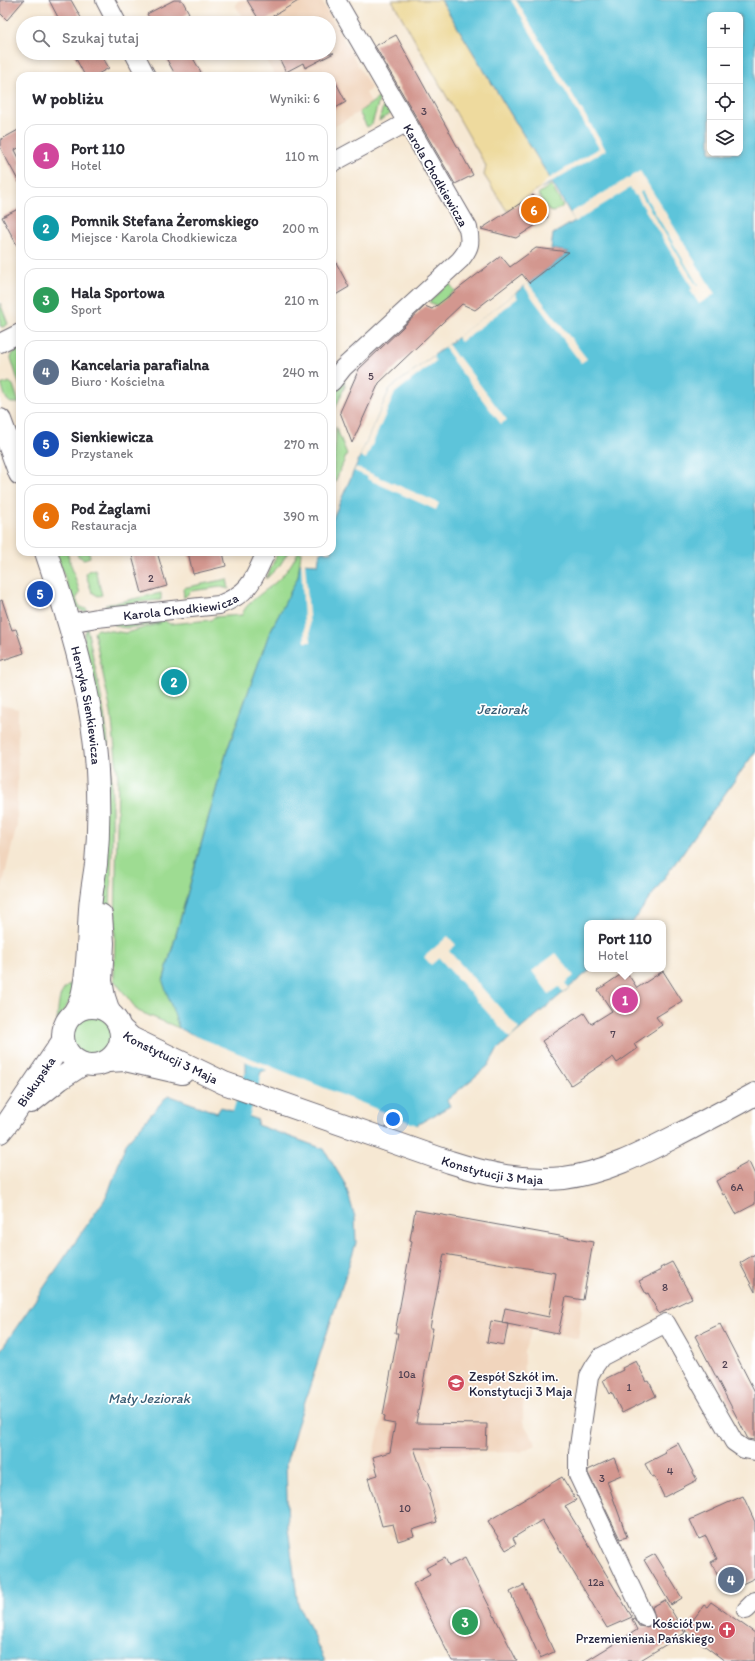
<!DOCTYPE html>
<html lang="pl">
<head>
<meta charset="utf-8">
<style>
	:root { --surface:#fff; --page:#f2f2f3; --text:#2b2b33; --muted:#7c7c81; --line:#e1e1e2; --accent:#d1495b }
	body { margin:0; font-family:Itim,sans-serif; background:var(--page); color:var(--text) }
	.controls { position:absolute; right:12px; top:12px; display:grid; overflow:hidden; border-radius:8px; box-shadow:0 2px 6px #0003 }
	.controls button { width:36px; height:36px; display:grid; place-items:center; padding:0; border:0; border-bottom:1px solid var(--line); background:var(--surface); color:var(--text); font:20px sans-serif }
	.you { position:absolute; left:393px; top:1119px; width:14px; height:14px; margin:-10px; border:3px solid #fff; border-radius:50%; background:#1a73e8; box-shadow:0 0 0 6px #1a73e833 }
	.badge { display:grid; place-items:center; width:26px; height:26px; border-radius:50%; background:var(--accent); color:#fff; font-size:13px; font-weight:700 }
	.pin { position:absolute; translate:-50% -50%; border:2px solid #fff; box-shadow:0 1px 4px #0006 }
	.popup { position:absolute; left:584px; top:920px; width:82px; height:52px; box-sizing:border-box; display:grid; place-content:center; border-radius:8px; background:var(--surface); filter:drop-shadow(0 1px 3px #0005); font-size:13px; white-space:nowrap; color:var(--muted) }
	.popup b { font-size:15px; color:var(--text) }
	.popup::after { content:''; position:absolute; left:50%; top:100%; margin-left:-8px; border:8px solid transparent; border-top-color:var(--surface) }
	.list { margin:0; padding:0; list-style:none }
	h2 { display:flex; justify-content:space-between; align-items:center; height:52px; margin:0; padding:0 16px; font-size:17px }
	h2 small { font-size:13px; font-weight:400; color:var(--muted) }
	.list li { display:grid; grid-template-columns:26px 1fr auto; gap:12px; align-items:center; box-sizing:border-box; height:64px; margin:0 8px 8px; padding:0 8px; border:1px solid var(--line); border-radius:12px }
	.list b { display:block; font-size:15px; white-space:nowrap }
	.list p { margin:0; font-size:13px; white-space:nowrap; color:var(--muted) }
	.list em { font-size:13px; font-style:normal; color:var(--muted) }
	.icon { flex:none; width:22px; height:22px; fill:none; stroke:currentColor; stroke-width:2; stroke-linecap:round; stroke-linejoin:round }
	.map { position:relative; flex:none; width:755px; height:1661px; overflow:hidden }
	.search { position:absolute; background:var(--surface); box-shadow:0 2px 6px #0003; left:16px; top:16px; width:320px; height:44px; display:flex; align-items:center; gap:10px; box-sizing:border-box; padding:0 14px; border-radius:22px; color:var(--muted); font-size:15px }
	.panel { position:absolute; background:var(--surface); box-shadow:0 2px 6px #0003; left:16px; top:72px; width:320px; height:484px; border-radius:12px }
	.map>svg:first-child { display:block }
	.built { fill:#f1d5bd }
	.green { fill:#9edc92; stroke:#607f66 }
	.sand { fill:#eeda9e; stroke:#887e6c }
	.water { fill:#5dc4da; stroke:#40738a; fill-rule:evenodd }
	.pier { fill:#f6e8d3; fill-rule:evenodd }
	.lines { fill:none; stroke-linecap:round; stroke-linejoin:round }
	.canal { stroke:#5dc4da; stroke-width:17 }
	.building { fill:#d3978f }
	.street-casing { stroke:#6c6770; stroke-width:20 }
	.secondary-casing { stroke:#6c6770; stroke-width:24 }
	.primary-casing { stroke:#6c6770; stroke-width:24 }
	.street { stroke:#fff; stroke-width:18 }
	.secondary { stroke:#fff; stroke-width:22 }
	.primary { stroke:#fff; stroke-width:22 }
	.labels { text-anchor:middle; stroke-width:3.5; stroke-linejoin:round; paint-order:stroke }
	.number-label { font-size:11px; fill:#4e3f50 }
	.street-label { font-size:13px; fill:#22223b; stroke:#fff }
	.poi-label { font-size:13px; fill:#22223b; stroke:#fff; text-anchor:start }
	.water-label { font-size:14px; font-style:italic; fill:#375b73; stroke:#fff }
</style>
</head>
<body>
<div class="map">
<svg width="755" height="1661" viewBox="0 0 755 1661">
	<rect width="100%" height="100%" fill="#fff"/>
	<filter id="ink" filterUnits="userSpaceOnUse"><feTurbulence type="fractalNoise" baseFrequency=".025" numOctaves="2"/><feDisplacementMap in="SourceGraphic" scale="8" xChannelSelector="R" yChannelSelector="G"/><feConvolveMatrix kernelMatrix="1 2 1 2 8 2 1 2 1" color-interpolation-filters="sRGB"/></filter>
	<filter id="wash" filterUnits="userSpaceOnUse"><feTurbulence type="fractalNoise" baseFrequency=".012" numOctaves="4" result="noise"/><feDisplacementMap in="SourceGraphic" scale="16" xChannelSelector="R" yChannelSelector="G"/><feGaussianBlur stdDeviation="0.9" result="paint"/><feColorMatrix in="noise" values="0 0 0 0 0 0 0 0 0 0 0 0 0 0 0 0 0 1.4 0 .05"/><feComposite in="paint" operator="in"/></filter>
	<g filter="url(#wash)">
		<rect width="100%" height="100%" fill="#f6e8d3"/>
		<g class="built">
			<polygon points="239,0 321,0 371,88 366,93 371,103 364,109 332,128 332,76 275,76 262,53 329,53 329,23 246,23 235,5"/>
			<polygon points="0,705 18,709 17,825 0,895"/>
			<polygon points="415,1210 593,1242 583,1300 578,1339 533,1329 524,1351 523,1422 536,1445 520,1452 426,1454 444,1508 437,1522 413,1530 414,1536 398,1541 382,1526 368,1478 383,1415"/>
		</g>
		<g class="green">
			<polygon points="380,97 372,124 367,127 359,112"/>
			<polygon points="385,100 393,112 379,121"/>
			<polygon points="551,185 563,206 554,212 549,211 538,194"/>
			<polygon points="449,283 455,291 446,297 447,298 443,308 429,302"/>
			<polygon points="0,303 8,324 3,327 0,326"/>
			<polygon points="19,350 20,354 20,387 11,358 13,353"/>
			<path d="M344 379 345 386 334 411C332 400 337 388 344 379Z"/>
			<path d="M9 382 13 385 19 403H11C3 398 5 391 1 385Z"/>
			<path d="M336 427 347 454 332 489C332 468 336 448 336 427Z"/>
			<polygon points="56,552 67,552 80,593 76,599 80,607 87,609 87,612 79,610 74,605"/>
			<polygon points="77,552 89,552 90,557 84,559 78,556"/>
			<polygon points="278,552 288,552 280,565 266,579"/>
			<path d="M298 552H301L298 577 269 634 227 750 163 981 179 1028 138 1011 114 980 118 777 111 712 94 632 97 629 126 633 161 623C148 623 123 634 113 623L158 617 170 624 211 620 214 617 242 615C246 601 270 589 280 578 288 570 293 562 298 552Z"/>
			<polygon points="95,569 102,595 98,596 92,592 86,575 88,571"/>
			<polygon points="227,579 229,589 221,587 191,591 184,598 183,588"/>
			<polygon points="161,593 161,600 106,606 105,605"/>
			<path d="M87 628C95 669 105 709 109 751 115 812 111 875 109 936L105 911V859L84 635Z"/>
			<path d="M74 983H78L67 1006 57 1021C59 1006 57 988 74 983Z"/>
			<circle cx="92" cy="1036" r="20"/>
		</g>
		<polygon class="sand" points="392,0 441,0 551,180 507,211 484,175 486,166"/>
		<g class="water">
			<path d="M441 0H755V752L632 923H587V969H591L510 1038 497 1050 488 1066 447 1100 450 1106 415 1126 271 1068 261 1072 258 1081 246 1076V1061L179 1028 163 982 227 751 269 634 298 577 300 563 318 564 320 552H332V520L390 389 569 252 551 249 553 234 575 221 552 183 541 188 551 180ZM710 15H740V153H710Z"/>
			<polygon points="168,1095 217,1113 221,1107 258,1120 257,1125 324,1149 345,1184 355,1217 356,1243 296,1429 286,1464 288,1528 298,1604 325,1661 0,1661 0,1351 107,1196 126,1143"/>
		</g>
		<g class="pier">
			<polygon points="511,0 516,0 606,150 539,189 540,187 548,179 599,148"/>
			<path d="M640 171 715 294 699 304 690 290 692 289 690 284 636 195 635 196 630 188 575 222 570 213ZM642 191 698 285 697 286 642 196 640 193Z"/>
			<polygon points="528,283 587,359 581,363 533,299 524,286"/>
			<polygon points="515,293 518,298 461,342 457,337"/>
			<polygon points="448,344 457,357 458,356 507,420 501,424 452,360 453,359 444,347"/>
			<polygon points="433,356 436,361 395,393 366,459 360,456 390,389"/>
			<polygon points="356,467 439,503 436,510 367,479 368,477 354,471"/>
			<polygon points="301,561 305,562 311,642 305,642"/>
			<polygon points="448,936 456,945 449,951 519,1029 510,1038 439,958 431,965 424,957"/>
			<polygon points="556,953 574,976 565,983 569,988 563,992 559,987 549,994 532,971"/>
			<polygon points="176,1028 419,1126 414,1128 242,1060 178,1030"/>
			<polygon points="244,1073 261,1079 260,1082 257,1083 245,1078"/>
		</g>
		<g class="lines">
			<polyline class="canal" points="241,1114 252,1079"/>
		</g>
		<g id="blocks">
			<g class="building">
				<polygon points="0,0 24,0 7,20 0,13"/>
				<polygon points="49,0 71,0 84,23 61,23"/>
				<polygon points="174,0 182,0 189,13 184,16 188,23 152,23 147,14"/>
				<polygon points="247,0 300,0 261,23"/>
				<polygon points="396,35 473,175 455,184 375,46"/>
				<polygon points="73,53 100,53 109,68 94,76 85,76"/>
				<polygon points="175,53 190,53 201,72 194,76 176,76 166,58"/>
				<polygon points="287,53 334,53 305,68 303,63 286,72 279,58"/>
				<polygon points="332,75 346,102 332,110"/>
				<polygon points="20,129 20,147 15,150 20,160 20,184 0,147 0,140"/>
				<polygon points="533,195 548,217 516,238 481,229"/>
				<polygon points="20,208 20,251 2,217"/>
				<polygon points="536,248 569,252 529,283 522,274 475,310 462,304 379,383 352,443 340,412 359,369 425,306 432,309 501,256 510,267"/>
				<polygon points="332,255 349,287 332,297"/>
				<polygon points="131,552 157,552 167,586 142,593"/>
				<polygon points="188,552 223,552 226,566 193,574"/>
				<polygon points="2,600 12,630 16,629 24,653 0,661 0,601"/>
				<polygon points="626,971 637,988 663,971 682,1001 656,1017 662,1025 634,1044 637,1049 617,1063 613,1057 571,1085 542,1041 584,1013 591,1024 612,1011 598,990"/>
				<polygon points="749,1162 755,1175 755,1204 736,1214 725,1194 723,1195 716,1181 737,1170 736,1169"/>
				<polygon points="415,1210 593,1242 583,1300 566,1297 558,1334 502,1323 505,1308 549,1317 556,1273 444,1254 430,1328 433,1328 416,1423 487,1424 486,1449 414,1448 425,1480 426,1480 431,1491 429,1494 437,1522 412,1530 414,1536 398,1541 393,1524 382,1526 368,1478 378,1475 373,1457 390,1452 395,1424 384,1422 385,1416 383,1415 398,1333 395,1333 412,1241 410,1240"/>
				<polygon points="755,1254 755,1292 740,1263"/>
				<polygon points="672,1262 692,1298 659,1314 648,1293 646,1294 639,1281 661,1270 660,1268"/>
				<polygon points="491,1321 508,1324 504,1345 487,1342"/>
				<polygon points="720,1324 755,1392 755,1440 748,1439 695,1336"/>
				<polygon points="636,1361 647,1382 649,1381 656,1396 622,1413 612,1392 610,1394 603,1380 623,1370 622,1368"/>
				<polygon points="678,1443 697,1480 664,1497 654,1476 652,1477 645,1464 666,1453 665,1450"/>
				<polygon points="614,1458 621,1475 607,1481 627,1537 620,1539 588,1473 588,1470"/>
				<polygon points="562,1477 576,1500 565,1506 632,1617 607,1628 542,1520 513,1538 516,1544 506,1550 488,1521"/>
				<polygon points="743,1496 755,1522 755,1578 725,1592 720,1581 729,1569 718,1576 711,1562 717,1559 706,1536 699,1539 690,1520"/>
				<polygon points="655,1554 682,1598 671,1605 644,1560"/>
				<polygon points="445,1558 449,1566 465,1558 517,1661 452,1661 413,1584 430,1575 426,1568"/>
				<polygon points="524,1585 554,1652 540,1658 510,1592"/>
				<polygon points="665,1600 685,1633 639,1661 586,1661 637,1630 632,1619 634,1618 639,1626 645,1627 650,1626 654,1623 655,1618 652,1607"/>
				<polygon points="711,1602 755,1633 755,1661 725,1661 685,1631 704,1605 707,1607"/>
			</g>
		</g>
	</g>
	<g filter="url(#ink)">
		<use href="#blocks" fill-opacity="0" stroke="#6c6770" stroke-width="1"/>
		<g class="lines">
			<g class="street-casing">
				<g id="street">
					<polyline points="105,0 117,23"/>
					<polyline points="134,53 146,76"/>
					<polyline points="332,163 400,126"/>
					<polyline points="0,343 20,333"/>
					<path d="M332 382 343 368 460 260C470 248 471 243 468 228L336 0"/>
					<path id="s1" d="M69 623 97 618 219 605C250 593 253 581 266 552"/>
					<polyline points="746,1610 755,1601"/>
					<polyline points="645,1617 578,1475 578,1453 589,1376 594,1367 601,1357 666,1323 734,1442 744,1449 755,1451"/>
				</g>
			</g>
			<g class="secondary-casing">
				<g id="secondary">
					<polyline points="31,1102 60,1079 83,1064"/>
					<path id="s2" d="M0 1132 9 1121 63 1041"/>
				</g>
			</g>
			<g class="primary-casing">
				<g id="primary">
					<polyline points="0,420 20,474"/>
					<path id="s3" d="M46 552C70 623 93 695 97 770 99 801 99 833 96 864 94 879 91 894 90 909 88 937 89 968 82 996 81 1002 77 1007 74 1013"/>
					<polyline points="101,915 103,943 101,981 104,997 109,1012"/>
					<circle cx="92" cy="1036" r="29"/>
					<path id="s4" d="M120 1028 131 1038 224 1083 450 1162C487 1174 524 1182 564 1178 605 1173 643 1153 680 1134 705 1121 730 1108 755 1094"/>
					<polyline points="108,1061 125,1060 182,1073"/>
				</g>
			</g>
			<use href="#street" class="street"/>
			<use href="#secondary" class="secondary"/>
			<use href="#primary" class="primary"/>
		</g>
	</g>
	<defs>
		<g id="school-disc" transform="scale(0.9)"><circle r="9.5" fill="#d1495b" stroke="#fff"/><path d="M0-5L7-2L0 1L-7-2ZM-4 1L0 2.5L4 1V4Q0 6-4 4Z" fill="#fff"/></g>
		<g id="church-disc" transform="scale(0.9)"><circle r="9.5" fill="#d1495b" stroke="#fff"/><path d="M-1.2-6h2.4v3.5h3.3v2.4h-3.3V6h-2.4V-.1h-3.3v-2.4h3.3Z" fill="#fff"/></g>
	</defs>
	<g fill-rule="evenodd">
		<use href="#school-disc" x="456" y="1383"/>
		<use href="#church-disc" x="727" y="1630"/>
	</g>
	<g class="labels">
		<g class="number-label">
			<text x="424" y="115">3</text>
			<text x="371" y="380">5</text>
			<text x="151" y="582">2</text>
			<text x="613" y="1038">7</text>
			<text x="737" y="1191">6A</text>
			<text x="665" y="1291">8</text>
			<text x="725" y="1368">2</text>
			<text x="407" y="1378">10a</text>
			<text x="629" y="1391">1</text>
			<text x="670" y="1475">4</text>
			<text x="602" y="1482">3</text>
			<text x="405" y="1512">10</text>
			<text x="596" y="1586">12a</text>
		</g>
		<g class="street-label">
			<text transform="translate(436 175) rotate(60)" y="5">Karola Chodkiewicza</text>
			<text dy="5" stroke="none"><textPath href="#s1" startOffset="113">Karola Chodkiewicza</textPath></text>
			<text dy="5" stroke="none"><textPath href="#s3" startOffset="159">Henryka Sienkiewicza</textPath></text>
			<text dy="5" stroke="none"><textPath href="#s4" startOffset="59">Konstytucji 3 Maja</textPath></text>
			<text dy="5" stroke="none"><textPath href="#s2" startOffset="62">Biskupska</textPath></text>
			<text dy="5" stroke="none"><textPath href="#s4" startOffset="401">Konstytucji 3 Maja</textPath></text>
		</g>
		<g class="poi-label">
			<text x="469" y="1381">Zespół Szkół im.<tspan x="469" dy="15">Konstytucji 3 Maja</tspan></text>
			<text x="714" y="1628" text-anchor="end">Kościół pw.<tspan x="714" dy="15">Przemienienia Pańskiego</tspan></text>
		</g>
		<g class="water-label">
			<text x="502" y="714">Jeziorak</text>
			<text x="149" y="1403">Mały Jeziorak</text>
		</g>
	</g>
</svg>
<div class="controls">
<button>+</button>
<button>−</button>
<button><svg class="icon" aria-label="locate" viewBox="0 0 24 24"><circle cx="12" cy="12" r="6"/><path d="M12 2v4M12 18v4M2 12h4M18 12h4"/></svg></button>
<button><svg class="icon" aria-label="layers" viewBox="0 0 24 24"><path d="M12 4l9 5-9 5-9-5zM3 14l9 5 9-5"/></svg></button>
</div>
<div class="you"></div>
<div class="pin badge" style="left:625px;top:1000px;background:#d1479c">1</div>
<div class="popup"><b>Port 110</b>Hotel</div>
<div class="pin badge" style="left:174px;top:682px;background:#0f9aa8">2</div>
<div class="pin badge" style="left:465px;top:1622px;background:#2e9e5b">3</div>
<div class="pin badge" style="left:731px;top:1580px;background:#5c6f8a">4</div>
<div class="pin badge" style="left:40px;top:594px;background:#1a4fb4">5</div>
<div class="pin badge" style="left:534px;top:210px;background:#e8710a">6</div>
<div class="search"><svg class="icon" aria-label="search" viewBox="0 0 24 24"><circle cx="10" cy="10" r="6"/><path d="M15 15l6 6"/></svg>Szukaj tutaj</div>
<section class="panel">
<h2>W pobliżu<small>Wyniki: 6</small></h2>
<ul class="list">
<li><span class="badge" style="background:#d1479c">1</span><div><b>Port 110</b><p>Hotel</p></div><em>110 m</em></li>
<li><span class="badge" style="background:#0f9aa8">2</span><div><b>Pomnik Stefana Żeromskiego</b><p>Miejsce · Karola Chodkiewicza</p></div><em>200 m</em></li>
<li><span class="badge" style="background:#2e9e5b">3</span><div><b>Hala Sportowa</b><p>Sport</p></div><em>210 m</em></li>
<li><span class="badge" style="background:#5c6f8a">4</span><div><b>Kancelaria parafialna</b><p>Biuro · Kościelna</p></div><em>240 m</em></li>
<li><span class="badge" style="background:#1a4fb4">5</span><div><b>Sienkiewicza</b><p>Przystanek</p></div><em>270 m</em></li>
<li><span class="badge" style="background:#e8710a">6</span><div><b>Pod Żaglami</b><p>Restauracja</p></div><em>390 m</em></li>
</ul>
</section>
</div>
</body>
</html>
